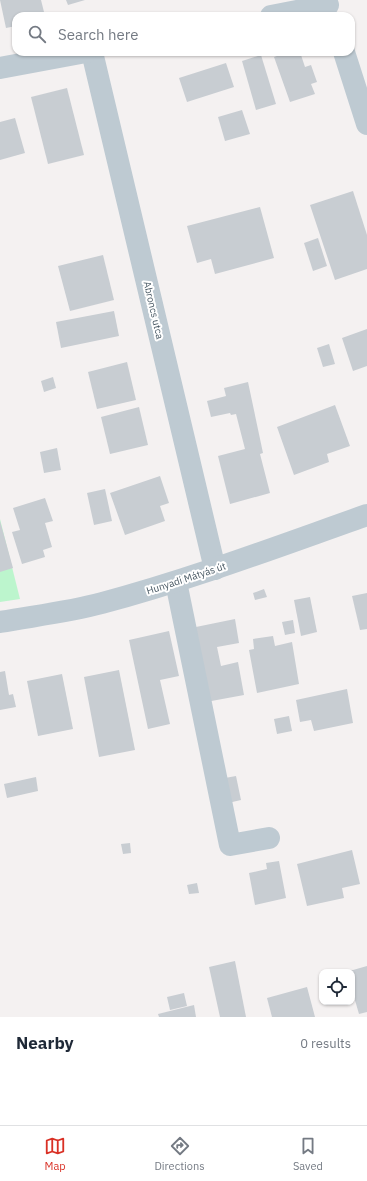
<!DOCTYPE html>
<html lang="en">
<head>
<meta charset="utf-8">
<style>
	:root { --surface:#fff; --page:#f2f2f3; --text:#1f2937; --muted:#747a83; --line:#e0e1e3; --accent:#d93025 }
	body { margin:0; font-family:"IBM Plex Sans",sans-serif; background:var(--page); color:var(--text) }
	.controls { position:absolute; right:12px; bottom:12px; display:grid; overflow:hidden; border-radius:8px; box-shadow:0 1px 3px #0004 }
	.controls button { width:36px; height:36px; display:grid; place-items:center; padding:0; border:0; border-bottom:1px solid var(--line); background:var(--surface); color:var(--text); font:20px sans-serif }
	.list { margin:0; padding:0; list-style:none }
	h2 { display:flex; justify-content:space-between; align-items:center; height:52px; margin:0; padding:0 16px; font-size:17px }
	h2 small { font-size:13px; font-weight:400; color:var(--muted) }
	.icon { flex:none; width:22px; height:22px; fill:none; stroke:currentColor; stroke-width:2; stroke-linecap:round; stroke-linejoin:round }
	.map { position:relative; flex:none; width:367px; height:1017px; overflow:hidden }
	.search { position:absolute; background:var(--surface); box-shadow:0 1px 3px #0004; left:12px; right:12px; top:12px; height:44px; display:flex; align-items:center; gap:10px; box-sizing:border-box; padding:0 14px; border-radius:12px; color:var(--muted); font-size:15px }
	.sheet { height:108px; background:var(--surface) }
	nav { display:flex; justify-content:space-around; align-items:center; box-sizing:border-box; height:56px; border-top:1px solid var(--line); background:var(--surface); font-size:11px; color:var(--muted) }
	nav a { display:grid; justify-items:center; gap:2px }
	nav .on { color:var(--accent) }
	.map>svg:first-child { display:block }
	.green { fill:#bcf5cd }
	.building { fill:#c8cdd2 }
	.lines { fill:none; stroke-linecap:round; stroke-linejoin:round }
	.minor { stroke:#becad2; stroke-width:22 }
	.labels { text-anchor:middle; stroke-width:4; stroke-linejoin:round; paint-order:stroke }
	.street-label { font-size:10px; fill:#475762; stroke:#fff }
</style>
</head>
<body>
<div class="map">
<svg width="367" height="1017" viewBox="0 0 367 1017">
	<rect width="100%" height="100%" fill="#f4f1f1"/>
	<polygon class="green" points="0,519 20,599 0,602"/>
	<g class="building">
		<polygon points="0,0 41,0 45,16 16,16 16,26 6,28"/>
		<polygon points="66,0 85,0 68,5"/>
		<polygon points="288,52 300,52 305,67 311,65 317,82 311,84 315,94 290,102 274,57"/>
		<polygon points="261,55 276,104 256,110 242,61"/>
		<polygon points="226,63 234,87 187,102 179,78"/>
		<polygon points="67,88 84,155 48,164 31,97"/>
		<polygon points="242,110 250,134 225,141 218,117"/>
		<polygon points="15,118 25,153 0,160 0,122"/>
		<polygon points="353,191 367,235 367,269 335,280 310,205"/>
		<polygon points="260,207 274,258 215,274 211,259 197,263 187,226"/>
		<polygon points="318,238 327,266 313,271 304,243"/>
		<polygon points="103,255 114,300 70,311 58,266"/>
		<polygon points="114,311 119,336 61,348 56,322"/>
		<polygon points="367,329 367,366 353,371 342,338"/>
		<polygon points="329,344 335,364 323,367 317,348"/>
		<polygon points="127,362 136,400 97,409 88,372"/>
		<polygon points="53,377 56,388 44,392 41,381"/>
		<polygon points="248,382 263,453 260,454 270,493 230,504 218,456 245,449 236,414 231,415 230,413 211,417 207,401 226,396 224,388"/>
		<polygon points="335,405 350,446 327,454 329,462 294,475 277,427"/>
		<polygon points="139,407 148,445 110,454 101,417"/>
		<polygon points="57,448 61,470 44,473 40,452"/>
		<polygon points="160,476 169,503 160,506 165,521 125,535 110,493"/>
		<polygon points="105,489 112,521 94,525 87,493"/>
		<polygon points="45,498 53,521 45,523 52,547 43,550 45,557 22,564 12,532 20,530 13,508"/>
		<polygon points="0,521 13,568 0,572"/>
		<polygon points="264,589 267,597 255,600 253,593"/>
		<polygon points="367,593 367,629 360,630 352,596"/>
		<polygon points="310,597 317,632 301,636 294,600"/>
		<polygon points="235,619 239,643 217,647 221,666 238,662 244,695 206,702 191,628"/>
		<polygon points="293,620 295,633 285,635 282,622"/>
		<polygon points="169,631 179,676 160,680 170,724 148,729 129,640"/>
		<polygon points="273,636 275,646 292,642 299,684 257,693 249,650 254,649 253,639"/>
		<polygon points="119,670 135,750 99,757 84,677"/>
		<polygon points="5,671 9,695 13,694 16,707 0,710 0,672"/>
		<polygon points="62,674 73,729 38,736 27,681"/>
		<polygon points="347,689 353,723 314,731 311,720 300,722 296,700"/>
		<polygon points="289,716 292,731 277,734 274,719"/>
		<polygon points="236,776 241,800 228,803 225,778"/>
		<polygon points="36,777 38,791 7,798 4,784"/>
		<polygon points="130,843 131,853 123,854 121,844"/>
		<polygon points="352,850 360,884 342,888 344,898 307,906 297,864"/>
		<polygon points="279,861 286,898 255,905 249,873 267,869 266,863"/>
		<polygon points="197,883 199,893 189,894 187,885"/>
		<polygon points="235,961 246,1017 220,1017 209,967"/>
		<polygon points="367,966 367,1012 359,1014 352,990 352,972 346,972"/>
		<polygon points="307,987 315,1017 272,1017 267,998"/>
		<polygon points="184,993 187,1006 170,1010 167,997"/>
		<polygon points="194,1005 196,1017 159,1017 158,1014"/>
	</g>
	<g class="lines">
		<g class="minor">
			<polyline points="271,16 328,5"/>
			<polyline points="92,52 215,569"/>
			<polyline points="344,52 367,124"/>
			<polyline points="0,68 86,52"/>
			<polyline points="176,582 230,845 269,838"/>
			<path d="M0 622C33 616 69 612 102 603 192 579 279 546 367 515"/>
		</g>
	</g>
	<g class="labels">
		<g class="street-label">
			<text transform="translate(154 310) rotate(77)" y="4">Abroncs utca</text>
			<text transform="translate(186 578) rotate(-18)" y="4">Hunyadi Mátyás út</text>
		</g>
	</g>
</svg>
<div class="controls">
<button><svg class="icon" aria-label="locate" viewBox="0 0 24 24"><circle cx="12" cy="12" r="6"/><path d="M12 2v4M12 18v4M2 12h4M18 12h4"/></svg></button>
</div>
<div class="search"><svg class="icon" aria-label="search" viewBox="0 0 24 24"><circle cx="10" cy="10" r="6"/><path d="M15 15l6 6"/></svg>Search here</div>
</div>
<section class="sheet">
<h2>Nearby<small>0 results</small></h2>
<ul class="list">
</ul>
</section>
<nav>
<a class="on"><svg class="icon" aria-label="map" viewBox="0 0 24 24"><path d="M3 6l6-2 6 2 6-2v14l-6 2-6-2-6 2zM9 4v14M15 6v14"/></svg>Map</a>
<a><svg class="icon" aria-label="directions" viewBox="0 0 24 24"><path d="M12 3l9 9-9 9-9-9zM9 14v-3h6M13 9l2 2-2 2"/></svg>Directions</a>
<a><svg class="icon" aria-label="saved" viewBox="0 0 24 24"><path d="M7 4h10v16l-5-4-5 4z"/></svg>Saved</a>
</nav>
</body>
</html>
